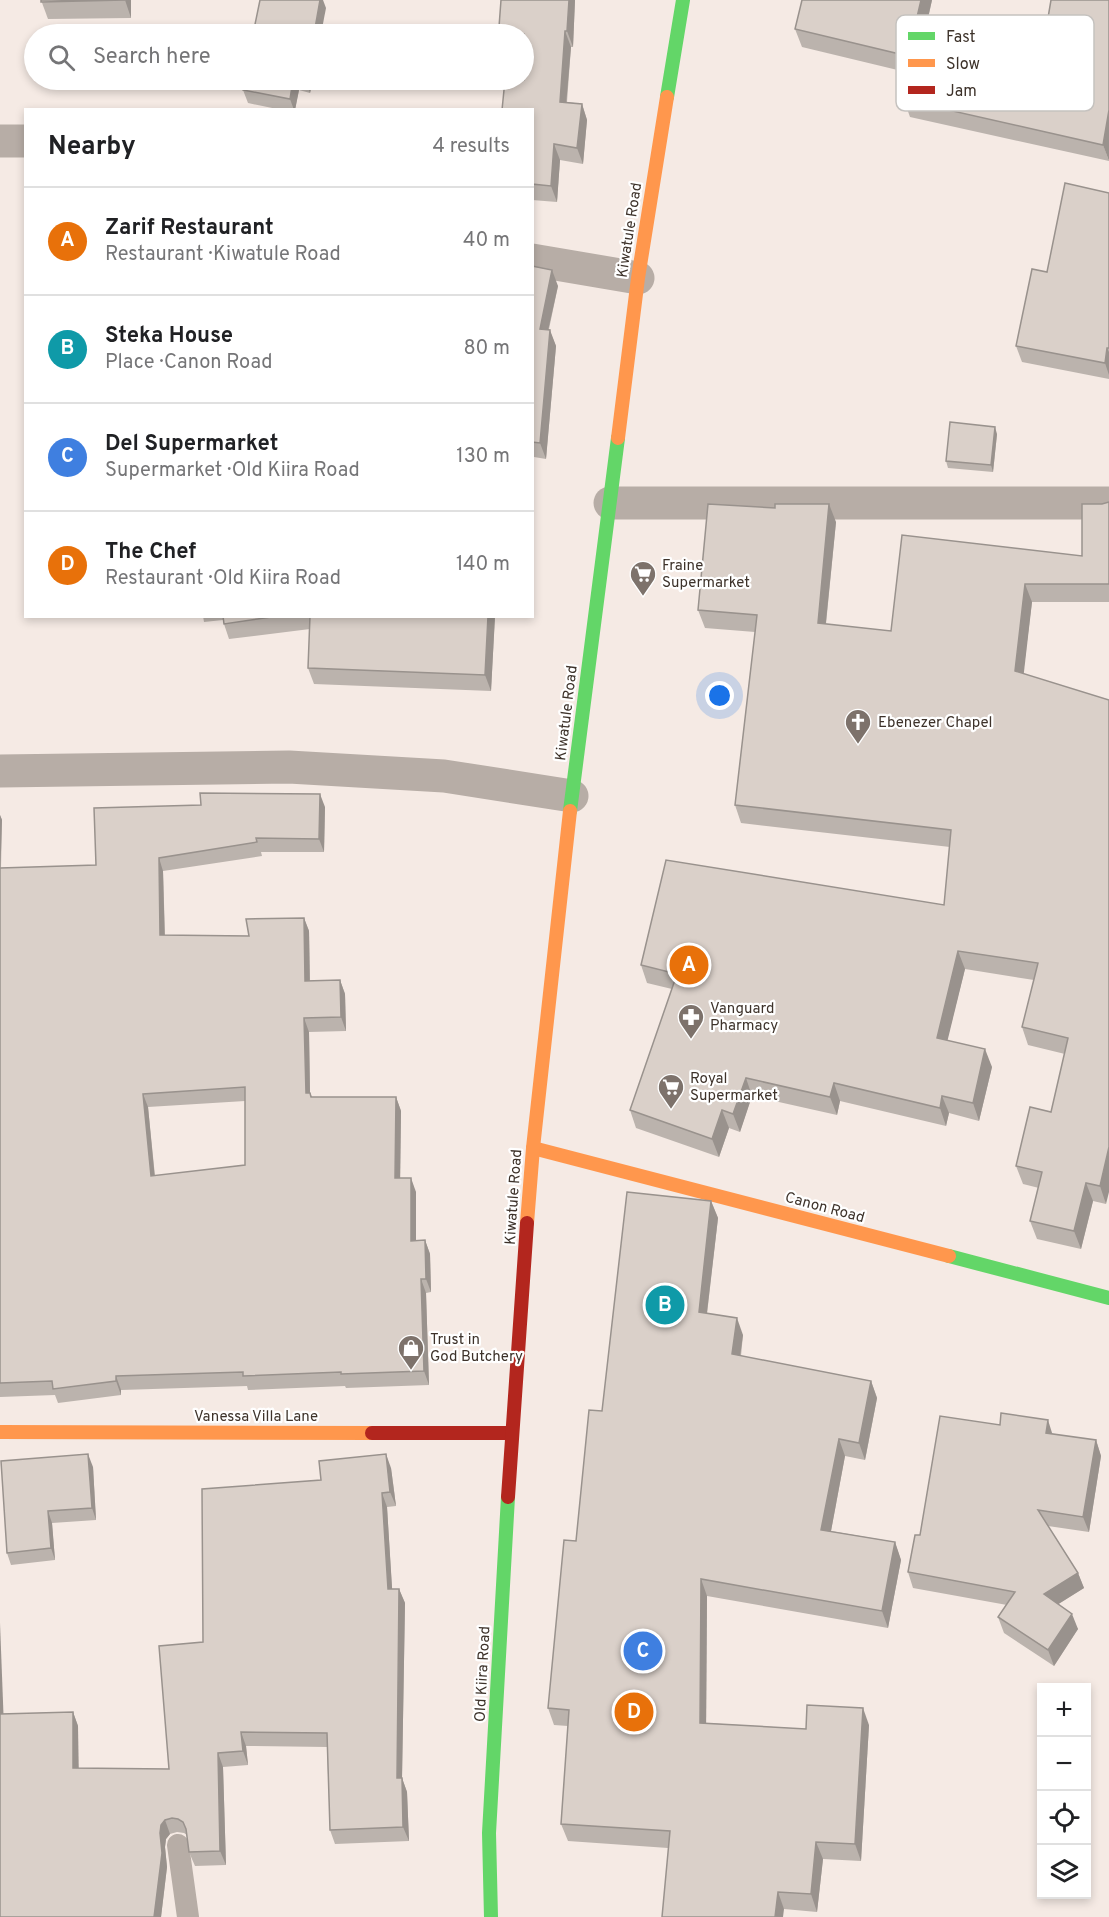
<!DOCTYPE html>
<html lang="en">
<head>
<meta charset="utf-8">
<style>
	:root { --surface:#fff; --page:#f2f2f2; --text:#202124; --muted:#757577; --line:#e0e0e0; --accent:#2563eb }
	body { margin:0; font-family:Overpass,sans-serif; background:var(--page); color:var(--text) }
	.controls { position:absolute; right:18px; bottom:18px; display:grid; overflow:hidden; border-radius:0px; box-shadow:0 3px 9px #0003 }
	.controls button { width:54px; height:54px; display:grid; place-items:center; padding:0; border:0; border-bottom:2px solid var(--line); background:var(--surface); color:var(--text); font:30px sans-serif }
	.you { position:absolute; left:720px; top:696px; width:21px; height:21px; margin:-15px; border:4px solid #fff; border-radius:50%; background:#1a73e8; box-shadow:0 0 0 9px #1a73e833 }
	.badge { display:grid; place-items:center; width:39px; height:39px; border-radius:50%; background:var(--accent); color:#fff; font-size:20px; font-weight:700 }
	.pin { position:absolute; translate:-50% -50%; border:3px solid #fff; box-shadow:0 2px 6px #0006 }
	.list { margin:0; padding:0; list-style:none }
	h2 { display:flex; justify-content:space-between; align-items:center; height:78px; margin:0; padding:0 24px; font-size:26px }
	h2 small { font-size:20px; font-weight:400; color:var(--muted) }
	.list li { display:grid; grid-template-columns:39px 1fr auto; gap:18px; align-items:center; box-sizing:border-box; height:108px; padding:0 24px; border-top:2px solid var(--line) }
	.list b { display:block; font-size:22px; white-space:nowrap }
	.list p { margin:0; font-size:20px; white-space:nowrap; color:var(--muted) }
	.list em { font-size:20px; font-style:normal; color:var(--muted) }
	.icon { flex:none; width:33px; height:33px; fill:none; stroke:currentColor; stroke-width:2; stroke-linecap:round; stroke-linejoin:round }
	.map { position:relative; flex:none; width:1109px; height:1917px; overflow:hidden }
	.search { position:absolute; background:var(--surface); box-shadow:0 3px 9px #0003; left:24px; top:24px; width:510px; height:66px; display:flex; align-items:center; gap:15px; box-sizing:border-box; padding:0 21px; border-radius:33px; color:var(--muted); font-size:22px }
	.panel { position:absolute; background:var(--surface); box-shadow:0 3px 9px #0003; left:24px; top:108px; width:510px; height:510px; border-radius:0px }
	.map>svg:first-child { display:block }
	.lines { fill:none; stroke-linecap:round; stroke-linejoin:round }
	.lane { stroke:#b7ada6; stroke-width:22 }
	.street { stroke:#b7ada6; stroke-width:33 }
	.fast { stroke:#63d668; stroke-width:14 }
	.slow { stroke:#ff974d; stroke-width:14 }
	.jam { stroke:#b3261e; stroke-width:14 }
	.wall { fill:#bbb3ad; fill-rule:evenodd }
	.shaded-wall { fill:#99928d }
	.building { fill:#dad0c9; stroke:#99928d; stroke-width:1.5; fill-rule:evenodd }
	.labels { text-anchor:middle; stroke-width:4.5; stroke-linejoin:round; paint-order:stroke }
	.street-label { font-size:15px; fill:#3d322a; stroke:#fff }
	.poi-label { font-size:15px; fill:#3d322a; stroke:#fff; text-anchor:start }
	.key { fill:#fff; stroke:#c5c2bf; stroke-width:1.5 }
	.key-label { font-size:16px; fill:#3d322a }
</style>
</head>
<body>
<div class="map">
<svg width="1109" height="1917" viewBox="0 0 1109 1917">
	<rect width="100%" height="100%" fill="#f5eae4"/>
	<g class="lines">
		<polyline class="lane" points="178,1845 188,1917"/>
		<g class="street">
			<polyline points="0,141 26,141"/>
			<polyline points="532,260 638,278"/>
			<polyline points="610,503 1109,503"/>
			<polyline points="0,771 289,767 444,776 572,796"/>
		</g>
		<g class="fast">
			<polyline points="667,97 683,0"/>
			<polyline points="570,811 618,438"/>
			<polyline points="949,1256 1109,1298"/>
			<polyline points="491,1917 489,1833 508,1497"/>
		</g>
		<g class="slow">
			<polyline points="618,438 638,278 667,97"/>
			<polyline points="533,1148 949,1256"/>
			<polyline points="527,1223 533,1148 570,811"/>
			<polyline points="0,1432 372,1433"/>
		</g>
		<g class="jam">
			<polyline points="372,1433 512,1433"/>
			<polyline points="508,1497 527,1223"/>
		</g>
	</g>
	<g class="wall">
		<polygon points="41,0 131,0 131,18 48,19"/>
		<polygon points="501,0 575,0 573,47 571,47 567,102 582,104 587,120 583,164 560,160 557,202 532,200 532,110 524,34 502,34 499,27"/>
		<polygon points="932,0 925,33 1041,59 1051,0 1109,161 910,117 904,100 910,73 802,47 795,29"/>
		<polygon points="245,80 313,80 310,93 299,90 295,110 282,110 248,103 243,90"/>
		<polygon points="1109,193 1109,379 1022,362 1016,346 1047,272"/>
		<polygon points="532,266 558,286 549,329 556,346 546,459 534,457 532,473"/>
		<polygon points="997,434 993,472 948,468 946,461"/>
		<polygon points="1109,502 1109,602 1032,602 1023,674 1106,1204 1093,1201 1081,1249 1037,1239 1030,1221 1039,1188 1023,1184 1016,1166 1051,1112 1065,1054 1028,1045 1022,1027 1034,980 965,969 947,1040 992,1067 979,1121 949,1113 946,1126 840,1101 837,1115 752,1096 740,1132 729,1128 719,1157 636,1128 630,1110 672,989 647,983 641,965 944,905 950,847 741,823 735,805 755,632 705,628 698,610 775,508 836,522 826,624 891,631 1082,556 1102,504"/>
		<polygon points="203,616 495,616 491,691 314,684 308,668 310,629 229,639 224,624 223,620 204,622"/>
		<path d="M325 807 324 852H261L262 856 163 871 165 935 249 936 304 918 309 931 310 981 340 980 345 994 346 1031 309 1032 310 1093 312 1097H396L401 1111 400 1178 416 1192V1240H425L430 1254 431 1292 426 1293 429 1385 346 1388 345 1386 248 1390 247 1386 121 1390V1395L58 1403 55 1395 0 1397V815L2 820 1 868 96 865ZM245 1101V1165L155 1176 148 1107Z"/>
		<polygon points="711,1201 718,1218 707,1314 743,1335 741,1356 871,1381 877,1398 865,1460 845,1456 831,1531 895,1542 901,1560 888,1628 707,1596 706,1723 806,1729 869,1725 861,1861 823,1859 817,1912 784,1909 668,1848 568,1841 561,1824 568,1726 554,1725 548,1708 576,1541 602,1411"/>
		<polygon points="1052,1434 1096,1440 1101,1456 1089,1532 1048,1526 1078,1573 1084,1588 1058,1604 1078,1629 1054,1666 1004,1633 998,1617 1007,1605 913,1588 908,1572 920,1535"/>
		<polygon points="93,1467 96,1520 52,1523 55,1560 11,1565 7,1553"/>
		<polygon points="391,1468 396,1506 387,1507 392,1589 399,1589 405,1603 402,1778 407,1792 409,1841 335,1844 330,1830 327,1747 246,1746 248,1765 223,1767 226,1865 195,1866 189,1852 187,1835 184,1833 177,1832 170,1834 166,1839 165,1847 167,1867 161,1917 0,1917 3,1714 73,1712 78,1726 78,1768 169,1769 203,1642 321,1480"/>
	</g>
	<g class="shaded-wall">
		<polygon points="125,0 131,0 131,18"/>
		<polygon points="320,0 323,0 326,8 321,34 314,34"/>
		<polygon points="569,0 575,0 573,47 567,31"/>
		<polygon points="921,0 932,0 915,74 908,56"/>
		<polygon points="565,31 571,47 565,117 560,102"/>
		<polygon points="293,80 295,80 299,90 295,110 294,110 290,99"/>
		<polygon points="306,80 313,80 310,93"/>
		<polygon points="582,104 587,120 583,164 577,148"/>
		<polygon points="1109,110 1109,161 1103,145"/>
		<polygon points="554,144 560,160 557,202 551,186"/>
		<polygon points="552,270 558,286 545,344 540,329"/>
		<polygon points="550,330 556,346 546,459 540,443"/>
		<polygon points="1107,348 1109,352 1109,375 1105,363"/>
		<polygon points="995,427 997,434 993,472 991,465"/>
		<polygon points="829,504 836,522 824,641 818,623"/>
		<polygon points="1025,584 1032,602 1022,689 1015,671"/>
		<polygon points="488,616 495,616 491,691 485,675"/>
		<polygon points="320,794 325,807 324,852 319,839"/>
		<polygon points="0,815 2,820 0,882"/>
		<polygon points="159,858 163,871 165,948 160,935"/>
		<polygon points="304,918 309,931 310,994 305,981"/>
		<polygon points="958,951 965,969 944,1055 937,1038"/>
		<polygon points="340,980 345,994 346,1031 341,1017"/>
		<polygon points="304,1018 309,1032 310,1093 315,1106 306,1093"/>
		<polygon points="985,1049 992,1067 979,1121 973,1103"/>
		<polygon points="746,1078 752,1096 740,1132 733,1114"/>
		<polygon points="834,1083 840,1101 837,1115 830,1097"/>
		<polygon points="143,1094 148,1107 156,1190 151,1176"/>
		<polygon points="942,1096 949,1113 946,1126 940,1108"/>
		<polygon points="396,1097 401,1111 400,1191 395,1178"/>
		<polygon points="722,1110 729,1128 719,1157 712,1139"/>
		<polygon points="1109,1147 1109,1192 1106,1204 1100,1186"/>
		<polygon points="411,1178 416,1192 416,1254 411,1241"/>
		<polygon points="1086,1183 1093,1201 1081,1249 1074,1231"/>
		<polygon points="711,1201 718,1218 705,1329 699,1312"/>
		<polygon points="425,1240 430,1254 431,1292 426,1279"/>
		<polygon points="421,1279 426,1293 429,1385 424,1371"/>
		<polygon points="737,1318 743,1335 738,1371 732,1354"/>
		<polygon points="116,1376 121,1390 121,1395 116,1381"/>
		<polygon points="871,1381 877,1398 865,1460 859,1443"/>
		<polygon points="1048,1420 1053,1436 1046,1433"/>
		<polygon points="839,1439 845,1456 828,1547 821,1530"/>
		<polygon points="1096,1440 1101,1456 1089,1532 1083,1517"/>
		<polygon points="88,1454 93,1467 96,1520 92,1508"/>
		<polygon points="386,1454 391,1468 396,1506 390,1492"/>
		<polygon points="382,1493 387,1507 393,1603 388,1589"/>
		<polygon points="48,1511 52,1523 55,1560 51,1548"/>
		<polygon points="895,1542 901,1560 888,1628 882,1611"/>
		<polygon points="1078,1573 1084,1588 1049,1610 1044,1594"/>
		<polygon points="701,1579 707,1596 706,1740 700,1723"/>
		<polygon points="399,1589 405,1603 402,1778 407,1792 409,1841 403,1827 397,1778"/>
		<polygon points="1072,1614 1078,1629 1054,1666 1048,1650"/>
		<polygon points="0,1623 4,1728 0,1717"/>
		<polygon points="863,1708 869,1725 861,1861 855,1844"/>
		<polygon points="73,1712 78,1726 79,1782 73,1768"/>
		<polygon points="241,1732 246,1746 248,1765 243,1751"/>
		<polygon points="218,1753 223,1767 226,1865 220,1851"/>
		<polygon points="165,1820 170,1834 166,1839 165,1847 167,1867 161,1917 154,1917 160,1833 161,1825"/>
		<polygon points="816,1842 823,1859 817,1912 811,1894"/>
		<polygon points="778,1892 784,1909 783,1917 775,1917"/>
	</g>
	<g class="building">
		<polygon points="41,0 125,0 41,2"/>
		<polygon points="260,0 320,0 314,34 253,34"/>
		<polygon points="501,0 569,0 567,31 565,31 560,102 582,104 577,148 554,144 551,186 532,184 532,110 502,110 505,80 524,80 524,34 510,34 511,28 499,27"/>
		<polygon points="802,0 921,0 908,56 795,29"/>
		<polygon points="1051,0 1109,0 1109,110 1103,145 904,100 920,32 1041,59"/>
		<polygon points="245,80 293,80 290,99 243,90"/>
		<polygon points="1065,183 1109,193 1109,348 1107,348 1105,363 1016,346 1032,269 1047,272"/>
		<polygon points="532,266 552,270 540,329 550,330 540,443 532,442"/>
		<polygon points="950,422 995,427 991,465 946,461"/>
		<polygon points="1109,502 1109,584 1025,584 1015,671 1109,700 1109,1147 1100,1186 1086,1183 1074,1231 1030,1221 1042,1172 1016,1166 1030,1107 1051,1112 1068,1038 1022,1027 1038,963 958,951 937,1038 985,1049 973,1103 942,1096 940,1108 834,1083 830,1097 746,1078 733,1114 722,1110 712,1139 630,1110 677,974 641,965 666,860 944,905 951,830 735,805 757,615 698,610 708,504 775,508 775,504 829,504 818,623 891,631 902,535 1082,556 1082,504 1102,504"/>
		<polygon points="223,616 278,616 224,624"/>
		<polygon points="310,616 488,616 485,675 308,668"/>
		<path d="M200 793 320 794 319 839 256 838 257 842 159 858 160 935 249 936 246 919 304 918 305 981 340 980 341 1017 304 1018 306 1093H310L311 1097H396L395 1178H411V1241L425 1240 426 1279H421L424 1371 341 1374V1372L243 1376V1372L116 1376V1381L53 1389 52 1381 0 1383V868L96 865 94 808 201 805ZM245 1087V1165L151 1176 143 1094Z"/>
		<polygon points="627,1192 711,1201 699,1312 737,1318 732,1354 871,1381 859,1443 839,1439 821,1530 895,1542 882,1611 701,1579 700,1723 806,1729 807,1705 863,1708 855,1844 816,1842 811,1894 778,1892 775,1917 662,1917 670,1831 561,1824 569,1710 548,1708 564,1540 576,1541 589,1410 602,1411"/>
		<polygon points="1001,1413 1048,1420 1046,1433 1096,1440 1083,1517 1038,1510 1078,1573 1044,1594 1072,1614 1048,1650 998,1617 1015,1592 908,1572 915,1535 920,1535 940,1416 1000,1425"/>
		<polygon points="88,1454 92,1508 48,1511 51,1548 7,1553 1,1461"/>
		<polygon points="386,1454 390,1492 382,1493 388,1589 399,1589 397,1778 402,1778 403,1827 330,1830 327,1733 241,1732 243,1751 218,1753 220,1851 189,1852 186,1829 183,1822 178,1819 172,1818 165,1820 161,1825 160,1833 162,1853 154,1917 0,1917 0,1714 73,1712 73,1768 169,1769 159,1646 203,1642 202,1489 321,1480 319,1461"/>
	</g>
	<defs>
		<g id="supermarket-pin" transform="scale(1.35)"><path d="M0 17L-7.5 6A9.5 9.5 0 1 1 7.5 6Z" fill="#7d726b" stroke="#fff"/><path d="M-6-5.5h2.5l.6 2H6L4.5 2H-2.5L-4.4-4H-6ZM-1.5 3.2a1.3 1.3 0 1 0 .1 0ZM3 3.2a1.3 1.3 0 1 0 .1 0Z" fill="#fff"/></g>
		<g id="church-pin" transform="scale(1.35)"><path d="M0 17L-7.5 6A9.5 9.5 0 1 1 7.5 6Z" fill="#7d726b" stroke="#fff"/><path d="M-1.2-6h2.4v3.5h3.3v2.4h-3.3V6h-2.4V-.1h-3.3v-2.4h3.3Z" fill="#fff"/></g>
		<g id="pharmacy-pin" transform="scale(1.35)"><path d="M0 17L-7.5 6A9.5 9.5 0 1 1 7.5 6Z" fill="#7d726b" stroke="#fff"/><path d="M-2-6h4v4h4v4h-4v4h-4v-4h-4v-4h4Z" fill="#fff"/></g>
		<g id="shop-pin" transform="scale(1.35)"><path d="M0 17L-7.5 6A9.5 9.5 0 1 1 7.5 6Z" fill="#7d726b" stroke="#fff"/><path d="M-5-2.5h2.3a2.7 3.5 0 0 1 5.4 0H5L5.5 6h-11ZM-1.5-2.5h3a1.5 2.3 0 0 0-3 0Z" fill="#fff"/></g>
	</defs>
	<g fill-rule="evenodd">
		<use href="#supermarket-pin" x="643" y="574"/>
		<use href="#church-pin" x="858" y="722"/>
		<use href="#pharmacy-pin" x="691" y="1017"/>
		<use href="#supermarket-pin" x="671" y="1087"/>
		<use href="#shop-pin" x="411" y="1348"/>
	</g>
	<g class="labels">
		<g class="street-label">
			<text transform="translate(629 230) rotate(-81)" y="5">Kiwatule Road</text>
			<text transform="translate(566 713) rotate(-83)" y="5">Kiwatule Road</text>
			<text transform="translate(513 1197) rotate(-86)" y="5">Kiwatule Road</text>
			<text transform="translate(825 1207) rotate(15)" y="5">Canon Road</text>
			<text x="256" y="1421">Vanessa Villa Lane</text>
			<text transform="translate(482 1674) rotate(-87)" y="5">Old Kiira Road</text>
		</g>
		<g class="poi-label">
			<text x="662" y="570">Fraine<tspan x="662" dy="17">Supermarket</tspan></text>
			<text x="878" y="727">Ebenezer Chapel</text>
			<text x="710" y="1013">Vanguard<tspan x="710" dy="17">Pharmacy</tspan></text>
			<text x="690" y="1083">Royal<tspan x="690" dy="17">Supermarket</tspan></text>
			<text x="430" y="1344">Trust in<tspan x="430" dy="17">God Butchery</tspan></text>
		</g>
	</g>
	<rect x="896" y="15" width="198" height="96" rx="9" class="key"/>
	<rect x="908" y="32" width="27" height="8" fill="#63d668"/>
	<rect x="908" y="59" width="27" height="8" fill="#ff974d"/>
	<rect x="908" y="86" width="27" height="8" fill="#b3261e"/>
	<g class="key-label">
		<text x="946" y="42">Fast</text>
		<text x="946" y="69">Slow</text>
		<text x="946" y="96">Jam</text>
	</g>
</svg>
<div class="controls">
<button>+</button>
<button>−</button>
<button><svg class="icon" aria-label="locate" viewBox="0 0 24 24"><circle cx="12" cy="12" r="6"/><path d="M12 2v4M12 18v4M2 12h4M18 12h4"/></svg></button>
<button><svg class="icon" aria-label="layers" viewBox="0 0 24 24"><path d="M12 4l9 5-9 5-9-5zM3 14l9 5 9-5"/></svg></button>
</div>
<div class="you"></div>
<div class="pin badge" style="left:689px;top:965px;background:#e8710a">A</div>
<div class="pin badge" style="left:665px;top:1305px;background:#0f9aa8">B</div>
<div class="pin badge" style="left:643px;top:1651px;background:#3f7fe0">C</div>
<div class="pin badge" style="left:634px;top:1712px;background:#e8710a">D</div>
<div class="search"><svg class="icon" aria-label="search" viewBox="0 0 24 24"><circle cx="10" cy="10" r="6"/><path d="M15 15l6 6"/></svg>Search here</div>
<section class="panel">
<h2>Nearby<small>4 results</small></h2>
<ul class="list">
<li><span class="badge" style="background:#e8710a">A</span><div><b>Zarif Restaurant</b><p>Restaurant · Kiwatule Road</p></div><em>40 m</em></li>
<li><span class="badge" style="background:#0f9aa8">B</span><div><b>Steka House</b><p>Place · Canon Road</p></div><em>80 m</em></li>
<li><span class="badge" style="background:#3f7fe0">C</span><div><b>Del Supermarket</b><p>Supermarket · Old Kiira Road</p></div><em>130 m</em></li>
<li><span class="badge" style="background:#e8710a">D</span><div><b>The Chef</b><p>Restaurant · Old Kiira Road</p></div><em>140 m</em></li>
</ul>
</section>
</div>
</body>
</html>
